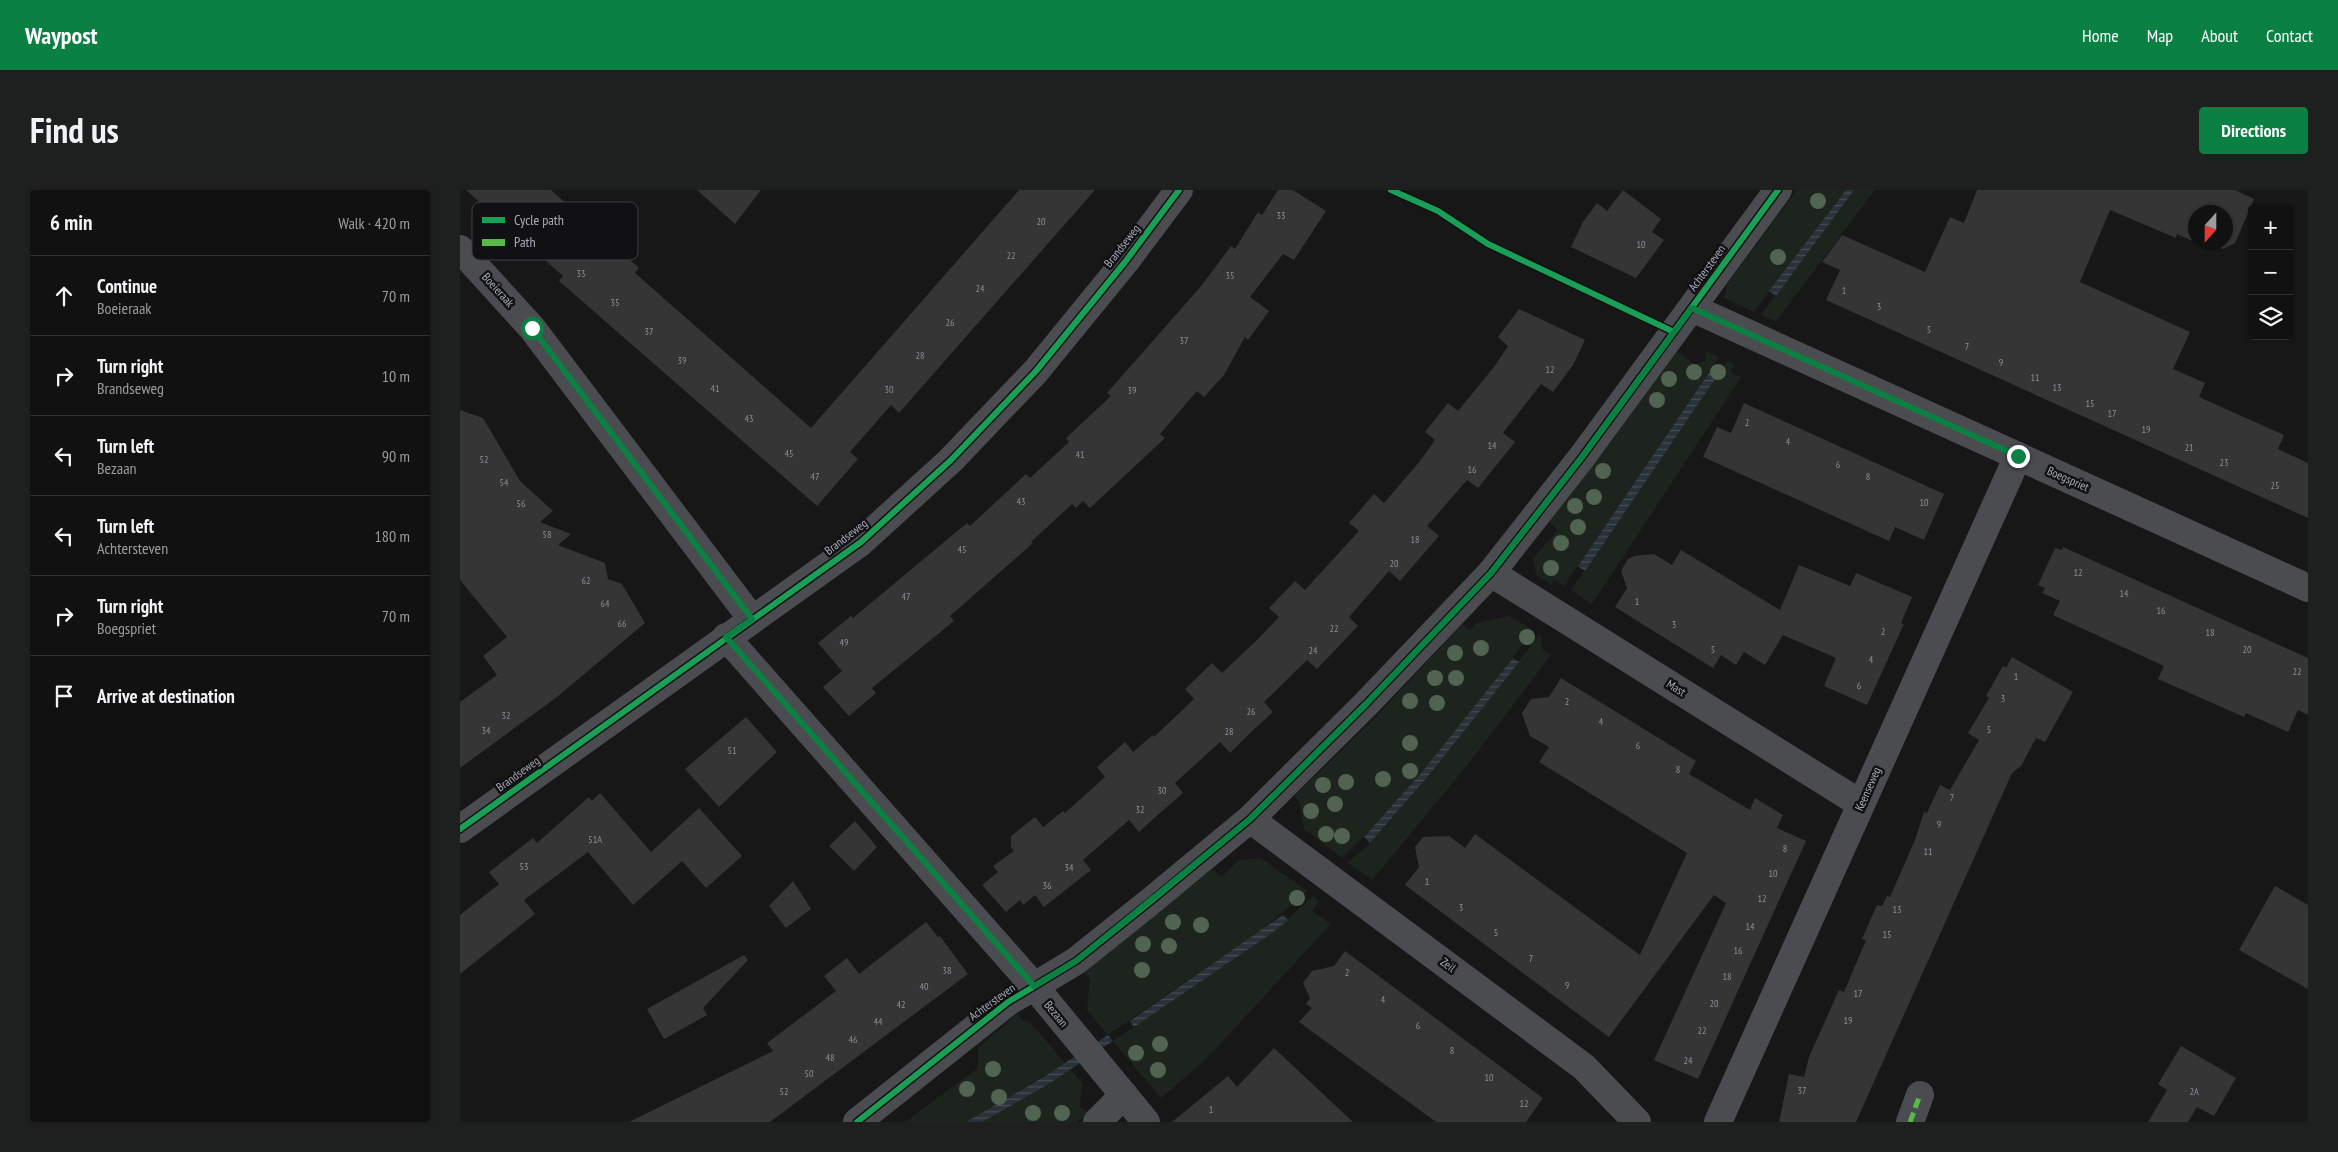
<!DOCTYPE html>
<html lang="en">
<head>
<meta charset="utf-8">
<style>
	:root { --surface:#111; --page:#1e1f1f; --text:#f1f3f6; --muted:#9c9d9f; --line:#303131; --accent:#0b8043 }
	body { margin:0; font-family:"PT Sans Narrow",sans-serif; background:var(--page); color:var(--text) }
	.controls { position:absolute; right:15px; top:15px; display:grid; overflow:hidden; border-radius:5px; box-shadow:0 1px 4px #0004 }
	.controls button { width:45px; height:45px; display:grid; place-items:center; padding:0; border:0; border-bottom:1px solid var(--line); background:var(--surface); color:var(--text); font:25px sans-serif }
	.compass { position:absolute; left:1728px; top:15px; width:45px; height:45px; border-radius:50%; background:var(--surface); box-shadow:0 1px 4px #0004; rotate:201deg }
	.stop { position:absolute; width:15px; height:15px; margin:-11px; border:4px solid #0b8043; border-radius:50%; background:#fff }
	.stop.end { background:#0b8043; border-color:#fff; box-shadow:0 1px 5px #0008 }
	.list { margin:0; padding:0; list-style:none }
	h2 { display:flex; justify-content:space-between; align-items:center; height:65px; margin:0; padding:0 20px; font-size:21px }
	h2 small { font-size:16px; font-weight:400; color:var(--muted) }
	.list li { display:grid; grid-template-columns:32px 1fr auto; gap:15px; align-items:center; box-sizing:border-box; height:80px; padding:0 20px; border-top:1px solid var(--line) }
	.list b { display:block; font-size:19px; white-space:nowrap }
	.list p { margin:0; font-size:16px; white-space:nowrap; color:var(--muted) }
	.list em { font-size:16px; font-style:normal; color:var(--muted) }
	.icon { flex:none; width:28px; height:28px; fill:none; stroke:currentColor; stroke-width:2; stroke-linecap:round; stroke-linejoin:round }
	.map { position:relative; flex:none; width:1848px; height:932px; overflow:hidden; border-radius:5px }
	header { display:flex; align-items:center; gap:30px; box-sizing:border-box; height:70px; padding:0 25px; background:var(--accent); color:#fff }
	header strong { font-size:24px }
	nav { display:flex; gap:28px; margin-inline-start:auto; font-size:18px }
	.intro { display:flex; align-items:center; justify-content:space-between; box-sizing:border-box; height:120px; padding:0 30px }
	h1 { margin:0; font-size:35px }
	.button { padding:12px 22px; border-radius:5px; background:var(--accent); color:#fff; font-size:18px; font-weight:700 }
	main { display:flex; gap:30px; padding:0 30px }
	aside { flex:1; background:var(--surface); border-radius:5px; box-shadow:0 1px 4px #0004 }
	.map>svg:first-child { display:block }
	.grass { fill:#1d241e }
	.water { fill:url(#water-rules) }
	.building { fill:#353536 }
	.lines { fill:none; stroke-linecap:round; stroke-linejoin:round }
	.street { stroke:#4b4c50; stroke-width:28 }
	.quiet { stroke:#58b947; stroke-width:5; stroke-dasharray:10 5; stroke-linecap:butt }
	.cycleway-casing { stroke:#111113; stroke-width:9 }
	.cycleway { stroke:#1a9f57; stroke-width:6 }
	.tree { fill:#506451 }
	.route { stroke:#0b8043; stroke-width:6 }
	.labels { text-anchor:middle; stroke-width:5; stroke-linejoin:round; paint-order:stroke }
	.number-label { font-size:10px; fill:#8b8f98 }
	.street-label { font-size:12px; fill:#a8adb8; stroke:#111113 }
	.key { fill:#111113; stroke:#3e4045; stroke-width:1 }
	.key-label { font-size:14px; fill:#a8adb8 }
</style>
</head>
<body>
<header>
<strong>Waypost</strong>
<nav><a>Home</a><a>Map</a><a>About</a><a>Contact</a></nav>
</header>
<div class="intro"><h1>Find us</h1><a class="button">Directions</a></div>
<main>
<aside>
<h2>6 min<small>Walk · 420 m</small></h2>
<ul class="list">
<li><svg class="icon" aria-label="ahead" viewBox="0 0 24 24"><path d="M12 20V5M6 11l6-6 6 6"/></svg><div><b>Continue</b><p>Boeieraak</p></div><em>70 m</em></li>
<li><svg class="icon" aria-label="right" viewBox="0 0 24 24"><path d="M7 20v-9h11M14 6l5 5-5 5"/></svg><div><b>Turn right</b><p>Brandseweg</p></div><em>10 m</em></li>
<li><svg class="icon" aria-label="left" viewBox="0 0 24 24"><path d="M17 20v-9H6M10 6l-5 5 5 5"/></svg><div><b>Turn left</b><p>Bezaan</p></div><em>90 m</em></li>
<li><svg class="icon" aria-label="left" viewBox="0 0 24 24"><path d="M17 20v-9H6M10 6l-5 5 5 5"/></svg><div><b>Turn left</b><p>Achtersteven</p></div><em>180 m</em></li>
<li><svg class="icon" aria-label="right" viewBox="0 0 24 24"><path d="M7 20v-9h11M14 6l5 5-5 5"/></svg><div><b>Turn right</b><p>Boegspriet</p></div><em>70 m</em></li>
<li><svg class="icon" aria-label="arrive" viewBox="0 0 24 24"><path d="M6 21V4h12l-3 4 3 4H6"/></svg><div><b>Arrive at destination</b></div></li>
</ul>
</aside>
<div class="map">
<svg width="1848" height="932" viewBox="0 0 1848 932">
	<defs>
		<pattern id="water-rules" width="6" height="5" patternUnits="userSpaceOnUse" patternTransform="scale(1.25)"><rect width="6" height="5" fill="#2a3239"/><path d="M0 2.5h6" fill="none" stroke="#464d54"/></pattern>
	</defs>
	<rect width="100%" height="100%" fill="#171717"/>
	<g class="grass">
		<polygon points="1337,0 1386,0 1294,122 1264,108 1267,94"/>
		<polygon points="1394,0 1415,0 1316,131 1301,125"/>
		<polygon points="1217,161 1235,175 1246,171 1245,161 1259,167 1104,396 1094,390 1092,395 1076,385 1073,368 1098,340 1089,331 1147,257"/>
		<polygon points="1267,171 1274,174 1270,182 1281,187 1132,414 1111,400"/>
		<path d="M1049 426 1073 440C1016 520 953 599 882 668L844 639 839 611 834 606 913 530 1002 434 1010 441 1016 433Z"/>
		<polygon points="1080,444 1083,460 1091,465 1009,573 912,690 888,673 910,653 969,585"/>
		<polygon points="801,668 847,701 806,737 648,845 627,820 630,789 623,782 753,679 761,687 779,670"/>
		<polygon points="853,706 859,711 852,721 871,734 746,869 701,908 653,851 812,743"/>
		<polygon points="557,824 563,831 570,832 605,873 506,932 445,932 518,878 518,858"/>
		<polygon points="610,879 622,893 620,916 627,922 617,932 522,932"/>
	</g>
	<g class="water">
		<polygon points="1386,0 1394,0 1316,106 1309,101"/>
		<polygon points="1250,181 1257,186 1125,381 1118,376"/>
		<polygon points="1053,468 1059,472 969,585 910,653 904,647 963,581"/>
		<polygon points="823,725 828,730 812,743 674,837 670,831"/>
		<polygon points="648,845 653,851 590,893 526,930 522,932 506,932 585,886"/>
	</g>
	<g class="building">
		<polygon points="6,0 91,0 179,78 175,83 351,238 559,0 635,0 439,223 431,215 390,262 398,269 357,316 99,91 103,86"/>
		<polygon points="237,0 301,0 275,34"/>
		<polygon points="818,0 833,0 866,21 834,70 823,64 790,107 809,121 788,150 785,147 764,185 744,207 737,201 700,244 705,248 630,318 623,311 616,318 612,314 571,352 573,353 490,426 494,431 412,498 416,503 389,526 363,497 382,481 358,453 391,426 393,428 507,333 510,336 566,284 570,288 609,252 606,248 651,206 647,203 742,95 771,56 775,59 798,22 802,25"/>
		<polygon points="1163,0 1201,29 1192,42 1204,50 1176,88 1111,57 1123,32 1137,13 1147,21"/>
		<polygon points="1517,0 1775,0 1794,9 1775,53 1763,59 1750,52 1766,52 1766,22 1736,22 1737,53 1717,44 1716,48 1650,20 1620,92 1730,142 1713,179 1745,193 1739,207 1824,245 1818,259 1848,273 1848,328 1366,110 1380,80 1362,72 1382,45 1465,82 1490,27 1504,33"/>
		<polygon points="1059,119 1125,150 1113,175 1093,202 1081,194 1043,243 1055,252 1018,298 1007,290 967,336 979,346 940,391 929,381 889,427 898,436 857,479 847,470 804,512 813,522 791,542 770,563 760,552 715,593 723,603 701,622 679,642 669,630 623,670 631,680 584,717 575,705 563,715 560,710 546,722 522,695 538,682 533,676 554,661 551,657 551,646 575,627 583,637 603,621 605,623 645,587 637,577 665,552 673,562 693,545 694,547 734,509 725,499 752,473 762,483 797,450 819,427 809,418 835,391 845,400 899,341 889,333 914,304 924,313 960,271 975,250 965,242 988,213 998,221 1034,177 1048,156 1038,147"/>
		<polygon points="1284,213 1484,304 1464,350 1435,337 1429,351 1243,267 1257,237 1271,243"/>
		<polygon points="0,220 23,228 60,291 93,321 80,332 111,344 98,355 145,373 148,389 162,394 185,433 97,507 0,578 0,512 37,485 23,466 47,447 0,390"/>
		<polygon points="1603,357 1848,468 1848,525 1838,520 1828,542 1786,523 1784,527 1698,489 1704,476 1593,425 1600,411 1582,403 1585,398 1578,395 1595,358 1602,360"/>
		<polygon points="1221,360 1320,420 1339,375 1390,396 1396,383 1452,407 1441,433 1444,434 1407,515 1364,496 1376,468 1323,445 1305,475 1284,462 1276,475 1261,465 1253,478 1155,417 1167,398 1161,381 1168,369 1174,366 1194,364 1212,375"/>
		<polygon points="1552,467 1613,502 1585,552 1576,548 1561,576 1552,583 1396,932 1319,932 1329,884 1344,887 1349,867 1379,800 1384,802 1406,750 1402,749 1417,715 1422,716 1427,706 1430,707 1455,650 1464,622 1467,623 1480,595 1490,600 1519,550 1508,543 1529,508 1526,506 1543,476 1546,478"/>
		<polygon points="1101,488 1236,571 1229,584 1290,620 1295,608 1323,625 1317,638 1346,651 1238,889 1194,870 1266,713 1254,705 1149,847 945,695 959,677 955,657 963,647 989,646 1005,658 1015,644 1180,765 1227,663 1079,572 1089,557 1070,546 1062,523 1071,509 1089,507"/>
		<polygon points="286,527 317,562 259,617 225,579"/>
		<polygon points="140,603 191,662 239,618 282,666 246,698 222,671 173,715 128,662 64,710 75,724 0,784 0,725 39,694 29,682 73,648 77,653 129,607 132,611"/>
		<polygon points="395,631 417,657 394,681 369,656"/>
		<polygon points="333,691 351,719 326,738 309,716"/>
		<polygon points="1815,696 1848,715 1848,799 1779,760"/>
		<polygon points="466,732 478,747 480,746 508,784 310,932 169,932 313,861 307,853 376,801 364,786 387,768 399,784"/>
		<polygon points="885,761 1083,908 1066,932 976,932 839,832 852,818 846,814 850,808 843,793 852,781 874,776"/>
		<polygon points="284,765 288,770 243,818 247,825 204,849 187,819"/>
		<polygon points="1721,856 1776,888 1754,926 1737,917 1728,932 1688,932 1707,900 1698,894"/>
		<polygon points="814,858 893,932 712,932 768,886 777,897"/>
	</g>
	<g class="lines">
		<g class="street">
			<polyline points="0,59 72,138 292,429"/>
			<polyline points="1232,118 1848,398"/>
			<polyline points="1031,383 1401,614"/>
			<polyline points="266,447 574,796 686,932"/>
			<polyline points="790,629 1124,877 1177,932"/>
			<polyline points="0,639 401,352 491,270 576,181 665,72 719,0"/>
			<polyline points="397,932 548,812 616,771 691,711 790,629 906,514 1031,383 1122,267 1318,0"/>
			<polyline points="637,932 664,905"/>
			<polyline points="1258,932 1558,266"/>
			<polyline points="1450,932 1460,905"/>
		</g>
		<polyline class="quiet" points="1450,932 1460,905"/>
		<g class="cycleway-casing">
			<g id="cycleway">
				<polyline points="931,0 978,21 1028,54 1214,142"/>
				<polyline points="0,639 401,352 491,270 576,181 665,72 719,0"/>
				<polyline points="397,932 548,812 616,771 691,711 790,629 906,514 1031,383 1122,267 1318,0"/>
			</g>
		</g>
		<use href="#cycleway" class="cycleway"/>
	</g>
	<g class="tree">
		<circle cx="1358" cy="11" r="8"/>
		<circle cx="1318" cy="67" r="8"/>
		<circle cx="1234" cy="182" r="8"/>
		<circle cx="1258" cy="182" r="8"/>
		<circle cx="1209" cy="189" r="8"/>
		<circle cx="1197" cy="210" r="8"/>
		<circle cx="1143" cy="281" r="8"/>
		<circle cx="1134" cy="307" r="8"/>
		<circle cx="1115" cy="316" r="8"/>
		<circle cx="1118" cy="337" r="8"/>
		<circle cx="1101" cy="353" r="8"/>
		<circle cx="1091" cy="378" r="8"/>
		<circle cx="1067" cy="447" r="8"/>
		<circle cx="1021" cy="458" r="8"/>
		<circle cx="995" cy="463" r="8"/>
		<circle cx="975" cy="488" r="8"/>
		<circle cx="996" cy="488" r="8"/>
		<circle cx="950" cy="511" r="8"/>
		<circle cx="977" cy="513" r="8"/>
		<circle cx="950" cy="553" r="8"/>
		<circle cx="950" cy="581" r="8"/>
		<circle cx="923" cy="589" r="8"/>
		<circle cx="886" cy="592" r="8"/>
		<circle cx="863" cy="595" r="8"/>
		<circle cx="875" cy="614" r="8"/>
		<circle cx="851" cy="621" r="8"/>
		<circle cx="866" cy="644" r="8"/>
		<circle cx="882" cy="646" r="8"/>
		<circle cx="837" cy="708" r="8"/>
		<circle cx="713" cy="732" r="8"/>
		<circle cx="741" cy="735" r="8"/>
		<circle cx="683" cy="754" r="8"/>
		<circle cx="709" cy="756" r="8"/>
		<circle cx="682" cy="780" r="8"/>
		<circle cx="700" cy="854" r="8"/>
		<circle cx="676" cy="863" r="8"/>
		<circle cx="533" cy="879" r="8"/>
		<circle cx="698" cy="880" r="8"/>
		<circle cx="507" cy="899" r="8"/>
		<circle cx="539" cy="907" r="8"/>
		<circle cx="573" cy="923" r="8"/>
		<circle cx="602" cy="923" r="8"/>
	</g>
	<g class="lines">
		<polyline class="route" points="72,138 292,429 266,447 574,796 616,771 790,629 906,514 1031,383 1122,267 1232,118 1558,266"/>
	</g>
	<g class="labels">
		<g class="number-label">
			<text x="821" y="29">33</text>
			<text x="581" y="35">20</text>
			<text x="1181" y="58">10</text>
			<text x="551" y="69">22</text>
			<text x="121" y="87">33</text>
			<text x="770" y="89">35</text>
			<text x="520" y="102">24</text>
			<text x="1384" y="104">1</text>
			<text x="155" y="116">35</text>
			<text x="1419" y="120">3</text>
			<text x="490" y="136">26</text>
			<text x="1469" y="143">5</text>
			<text x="189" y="145">37</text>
			<text x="724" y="154">37</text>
			<text x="1507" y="160">7</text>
			<text x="460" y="169">28</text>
			<text x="222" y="174">39</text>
			<text x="1541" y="176">9</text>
			<text x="1090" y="183">12</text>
			<text x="1575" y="191">11</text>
			<text x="1597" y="201">13</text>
			<text x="255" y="202">41</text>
			<text x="429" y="203">30</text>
			<text x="672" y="204">39</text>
			<text x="1630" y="217">15</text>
			<text x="1652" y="227">17</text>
			<text x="289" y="232">43</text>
			<text x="1287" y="236">2</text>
			<text x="1686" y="243">19</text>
			<text x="1328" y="255">4</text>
			<text x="1032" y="259">14</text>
			<text x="1729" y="261">21</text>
			<text x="329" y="267">45</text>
			<text x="620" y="268">41</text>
			<text x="24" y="273">52</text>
			<text x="1764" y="276">23</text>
			<text x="1378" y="278">6</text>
			<text x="1012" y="283">16</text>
			<text x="355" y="290">47</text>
			<text x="1408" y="290">8</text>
			<text x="44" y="296">54</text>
			<text x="1815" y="299">25</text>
			<text x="561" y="315">43</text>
			<text x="1464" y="316">10</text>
			<text x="61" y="317">56</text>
			<text x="87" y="348">58</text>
			<text x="955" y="353">18</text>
			<text x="502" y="363">45</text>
			<text x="934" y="377">20</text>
			<text x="1618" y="386">12</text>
			<text x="126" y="394">62</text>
			<text x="1664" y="407">14</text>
			<text x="446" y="410">47</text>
			<text x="1177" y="415">1</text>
			<text x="145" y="417">64</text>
			<text x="1701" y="424">16</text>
			<text x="162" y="437">66</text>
			<text x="1214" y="438">3</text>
			<text x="874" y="442">22</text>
			<text x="1423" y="445">2</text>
			<text x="1750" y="446">18</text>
			<text x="384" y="456">49</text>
			<text x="1253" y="463">5</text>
			<text x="1787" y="463">20</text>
			<text x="853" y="464">24</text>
			<text x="1411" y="473">4</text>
			<text x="1837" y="485">22</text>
			<text x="1556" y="490">1</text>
			<text x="1399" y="499">6</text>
			<text x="1543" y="512">3</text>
			<text x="1107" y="515">2</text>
			<text x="791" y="525">26</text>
			<text x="46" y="529">32</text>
			<text x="1141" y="535">4</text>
			<text x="1529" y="543">5</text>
			<text x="26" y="544">34</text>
			<text x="769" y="545">28</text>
			<text x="1178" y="559">6</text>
			<text x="272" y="564">51</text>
			<text x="1218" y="583">8</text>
			<text x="702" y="604">30</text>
			<text x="1492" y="611">7</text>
			<text x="680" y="623">32</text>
			<text x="1479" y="638">9</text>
			<text x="135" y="653">51A</text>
			<text x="1325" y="662">8</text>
			<text x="1468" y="665">11</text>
			<text x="64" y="680">53</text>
			<text x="609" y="681">34</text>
			<text x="1313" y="687">10</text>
			<text x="967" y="695">1</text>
			<text x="587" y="699">36</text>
			<text x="1302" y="712">12</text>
			<text x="1001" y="721">3</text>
			<text x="1437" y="723">13</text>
			<text x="1290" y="740">14</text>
			<text x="1036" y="746">5</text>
			<text x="1427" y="748">15</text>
			<text x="1278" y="764">16</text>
			<text x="1071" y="772">7</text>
			<text x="487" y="784">38</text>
			<text x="887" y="786">2</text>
			<text x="1267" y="790">18</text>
			<text x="1107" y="799">9</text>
			<text x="464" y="800">40</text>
			<text x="1398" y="807">17</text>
			<text x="923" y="813">4</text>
			<text x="1254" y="817">20</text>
			<text x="441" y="818">42</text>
			<text x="1388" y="834">19</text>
			<text x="418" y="835">44</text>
			<text x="958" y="839">6</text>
			<text x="1242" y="844">22</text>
			<text x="393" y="853">46</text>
			<text x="992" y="864">8</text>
			<text x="370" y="871">48</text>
			<text x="1228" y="874">24</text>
			<text x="349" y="887">50</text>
			<text x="1029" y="891">10</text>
			<text x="1342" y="904">37</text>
			<text x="324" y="905">52</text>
			<text x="1734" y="905">2A</text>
			<text x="1064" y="917">12</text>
			<text x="751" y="923">1</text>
		</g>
		<g class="street-label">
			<text transform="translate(662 56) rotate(-52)" y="4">Brandseweg</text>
			<text transform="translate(1247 78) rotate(-54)" y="4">Achtersteven</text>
			<text transform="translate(38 100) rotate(48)" y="4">Boeieraak</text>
			<text transform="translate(1608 289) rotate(24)" y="4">Boegspriet</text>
			<text transform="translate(386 347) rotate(-38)" y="4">Brandseweg</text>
			<text transform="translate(1216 498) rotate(32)" y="4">Mast</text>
			<text transform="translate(58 584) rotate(-36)" y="4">Brandseweg</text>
			<text transform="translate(1408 599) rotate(-66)" y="4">Keenseweg</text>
			<text transform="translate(988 775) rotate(37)" y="4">Zeil</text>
			<text transform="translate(532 812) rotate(-36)" y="4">Achtersteven</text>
			<text transform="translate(596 824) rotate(50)" y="4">Bezaan</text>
		</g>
	</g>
	<rect x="12" y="12" width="166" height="58" rx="8" class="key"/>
	<rect x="22" y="27" width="23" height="6" fill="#1a9f57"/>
	<rect x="22" y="49" width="23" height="7" fill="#58b947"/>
	<g class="key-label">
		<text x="54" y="35">Cycle path</text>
		<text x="54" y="57">Path</text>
	</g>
</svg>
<div class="controls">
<button>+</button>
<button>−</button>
<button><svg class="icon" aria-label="layers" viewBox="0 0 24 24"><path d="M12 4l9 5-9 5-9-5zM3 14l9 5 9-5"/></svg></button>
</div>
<svg class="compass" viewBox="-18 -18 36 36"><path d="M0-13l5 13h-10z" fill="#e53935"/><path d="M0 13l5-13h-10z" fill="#9c9d9f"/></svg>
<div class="stop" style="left:72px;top:138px"></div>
<div class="stop end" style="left:1558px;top:266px"></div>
</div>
</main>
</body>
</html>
